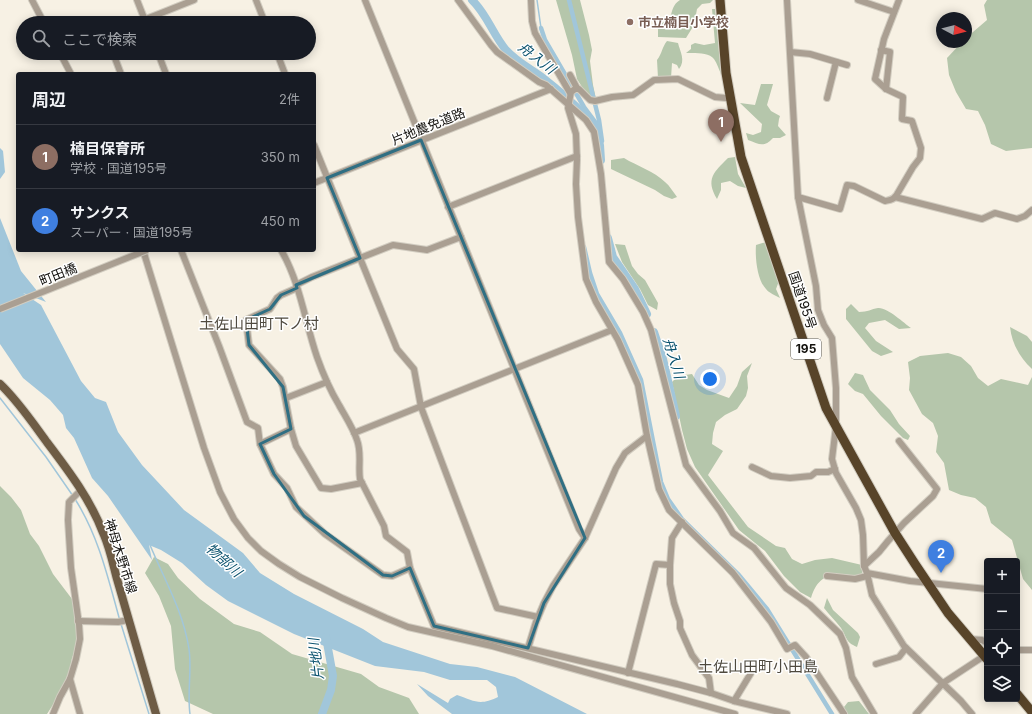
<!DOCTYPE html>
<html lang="ja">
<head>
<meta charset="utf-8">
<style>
	:root { --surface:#171b24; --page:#242831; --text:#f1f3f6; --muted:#9ea1a6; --line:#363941; --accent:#7c3aed }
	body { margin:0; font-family:Inter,"Noto Sans JP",sans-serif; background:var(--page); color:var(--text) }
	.controls { position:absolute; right:12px; bottom:12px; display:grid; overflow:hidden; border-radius:4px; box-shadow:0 2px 10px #0003 }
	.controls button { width:36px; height:36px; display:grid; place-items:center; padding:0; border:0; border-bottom:1px solid var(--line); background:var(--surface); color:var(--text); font:20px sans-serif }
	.compass { position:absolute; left:936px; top:12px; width:36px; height:36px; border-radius:50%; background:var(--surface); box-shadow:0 2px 10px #0003; rotate:97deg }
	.you { position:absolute; left:710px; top:379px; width:14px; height:14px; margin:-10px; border:3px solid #fff; border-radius:50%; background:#1a73e8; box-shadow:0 0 0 6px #1a73e833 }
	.badge { display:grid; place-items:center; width:26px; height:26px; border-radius:50%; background:var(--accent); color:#fff; font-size:13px; font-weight:700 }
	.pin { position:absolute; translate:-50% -33px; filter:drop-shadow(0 1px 2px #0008) }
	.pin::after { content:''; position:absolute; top:21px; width:14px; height:12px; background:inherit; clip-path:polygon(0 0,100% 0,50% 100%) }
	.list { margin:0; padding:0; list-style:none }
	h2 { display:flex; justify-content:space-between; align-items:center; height:52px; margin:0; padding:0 16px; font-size:17px }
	h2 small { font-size:13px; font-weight:400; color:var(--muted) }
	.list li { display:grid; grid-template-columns:26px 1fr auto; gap:12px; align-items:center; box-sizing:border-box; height:64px; padding:0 16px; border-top:1px solid var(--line) }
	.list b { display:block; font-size:15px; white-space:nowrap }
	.list p { margin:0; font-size:13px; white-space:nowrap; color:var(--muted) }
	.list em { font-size:13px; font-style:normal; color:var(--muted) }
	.icon { flex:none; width:22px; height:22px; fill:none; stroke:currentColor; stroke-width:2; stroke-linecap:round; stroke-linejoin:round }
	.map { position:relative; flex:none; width:1032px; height:714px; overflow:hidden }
	.search { position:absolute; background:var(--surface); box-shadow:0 2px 10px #0003; left:16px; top:16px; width:300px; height:44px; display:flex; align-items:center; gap:10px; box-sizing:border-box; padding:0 14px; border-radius:22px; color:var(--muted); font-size:15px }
	.panel { position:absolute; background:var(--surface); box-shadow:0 2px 10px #0003; left:16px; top:72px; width:300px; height:180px; border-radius:4px }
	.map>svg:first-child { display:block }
	.green { fill:#b5c6ab }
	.water { fill:#a1c6da }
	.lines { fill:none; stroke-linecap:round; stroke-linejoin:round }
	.stream { stroke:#a1c6da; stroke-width:1.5 }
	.canal { stroke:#a1c6da; stroke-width:4.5 }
	.river { stroke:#a1c6da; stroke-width:8 }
	.minor-casing { stroke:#d2cdc1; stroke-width:8 }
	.major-casing { stroke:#d2cdc1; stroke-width:10 }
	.highway-casing { stroke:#d2cdc1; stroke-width:11 }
	.minor { stroke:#aa9f92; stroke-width:6 }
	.major { stroke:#6e5c45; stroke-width:8 }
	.highway { stroke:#584429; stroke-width:9 }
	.minor-bridge-casing { stroke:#d2cdc1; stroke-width:8; stroke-linecap:butt }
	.minor-bridge { stroke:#aa9f92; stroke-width:6 }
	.marked { fill:none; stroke:#2f6f83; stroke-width:3; stroke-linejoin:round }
	.education-dot { fill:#8d6e63; stroke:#fff; stroke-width:1.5 }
	.labels { text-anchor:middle; stroke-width:3; stroke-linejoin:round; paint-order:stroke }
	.shield { fill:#fff; stroke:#595855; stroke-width:1 }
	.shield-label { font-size:12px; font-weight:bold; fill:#12100c }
	.education-label { font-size:13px; font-weight:bold; fill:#785e54; stroke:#fff; text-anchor:start }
	.street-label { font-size:13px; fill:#12100c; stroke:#fff }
	.water-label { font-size:14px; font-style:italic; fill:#09516d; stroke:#fff }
	.quarter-label { font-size:15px; fill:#4f4a3f; stroke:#fff }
</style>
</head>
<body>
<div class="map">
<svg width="1032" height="714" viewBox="0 0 1032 714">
	<rect width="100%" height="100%" fill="#f7f1e4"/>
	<g class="green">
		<polygon points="556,0 580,0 589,35 592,50 590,61 593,85 596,99 589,98 577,79 572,55"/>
		<path d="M680 0H713L710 3 702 4 697 9 694 25 686 38 658 37V26L666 20 670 19C672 11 673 4 680 0Z"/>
		<polygon points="987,0 1032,0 1032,148 1006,151 991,144 985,125 978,111 966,109 956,92 949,75 947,58 962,42 966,42 966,38 987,20 984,5"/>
		<path d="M712 9H715L721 74C719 70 717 63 714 59 709 52 694 53 686 53L691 49V45L695 43 704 45 715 43Z"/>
		<path d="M667 41 678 43C680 52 686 60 679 69L677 65 672 63 671 78H658L657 60C662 54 662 47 667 41Z"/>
		<path d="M761 84H773L767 105 771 111 780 116 779 119 778 126 786 135 780 138H773C764 148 759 144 748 140L746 133 753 135 761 132 762 124 740 103 755 105Z"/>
		<path d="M735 157 738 174 746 188 738 186 730 181 721 183V190L717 199C705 179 714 172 728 158Z"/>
		<path d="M624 158C637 166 654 171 665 182 670 186 673 192 677 197L672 199 664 196 655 190 611 169V160Z"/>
		<path d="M766 242 779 281 776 289 780 298C775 295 769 293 766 289 757 280 755 257 756 245Z"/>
		<polygon points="615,244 625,245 632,266 638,274 645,280 658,303 657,310 648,305 640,289 622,262"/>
		<path d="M851 304 859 312C868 312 871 309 878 308 887 307 904 323 911 328L899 329 885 320 869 323 865 328 876 341 893 352 881 356 872 351 846 319V309Z"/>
		<path d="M1010 327 1027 336 1032 342V369C1020 358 1012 344 1010 327Z"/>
		<polygon points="948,353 961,357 971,366 978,378 988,386 1001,379 1028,385 1032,377 1032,590 1023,579 1012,540 991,523 986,507 975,498 961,495 949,490 944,463 936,452 938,436 933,423 922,414 909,390 910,378 908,362 920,356"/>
		<path d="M752 363 747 376 748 388 746 396 737 409 725 415 716 422 713 433 712 444 723 451 708 475 748 527 776 546 785 548 792 559 802 564 815 560 832 558 862 565V577C837 572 819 571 811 598L800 592 784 576 765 551 739 530 695 467 687 449 682 430 672 382 678 376 692 374 699 385 707 390 729 398 737 386 742 372Z"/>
		<polygon points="855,373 863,375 870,390 890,410 899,424 910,436 908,440 903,438 881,416 863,394 855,391 848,384"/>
		<polygon points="0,486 11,497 21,510 30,534 39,546 53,574 72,599 78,613 78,643 72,658 69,674 63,689 47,714 0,714"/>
		<polygon points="154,557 168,564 178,578 200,599 234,624 260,632 292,654 361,674 379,687 409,698 419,714 213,714 185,701 175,669 171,626 159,596 145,573"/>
		<path d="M827 598 833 610 858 633 860 637 857 647C845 642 847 637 841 628 836 621 829 615 824 608Z"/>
		<polygon points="859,701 869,714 847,714 844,707 848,702"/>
	</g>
	<g class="water">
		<polygon points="0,148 3,151 5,172 0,179"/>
		<path d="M0 218 21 271 46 302 23 293 41 305 81 381 95 398 106 402 118 432 142 465 184 510 243 553 260 573 294 594 363 629 383 642 450 664 477 667 515 677 587 714H452L428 696 417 684 448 703 450 699 457 695C474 701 480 706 498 697L496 687 487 680H450L424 672 375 666 294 634 228 601 206 585 182 563 161 550 149 545 152 560 108 496 92 478 74 438 66 428 63 415 50 400 23 378 0 344Z"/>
	</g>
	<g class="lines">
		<g class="stream">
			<polyline points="537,0 541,28"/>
			<polyline points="0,398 46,457 73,496"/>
			<path d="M75 499C99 537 108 578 120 621"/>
			<path d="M150 545C165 581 183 611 189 649 192 671 187 693 190 714"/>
			<polyline points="121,624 149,714"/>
		</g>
		<g class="canal">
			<polyline points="569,0 599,120 602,141 600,145"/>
			<polyline points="541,28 545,40 584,107 596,123 599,140"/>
			<polyline points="584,247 590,273 597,294 620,333 641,380 661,482 668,499 682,519 738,574 767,609 832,714"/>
		</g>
		<g class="river">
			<path d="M472 0C487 14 493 35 506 50 517 62 531 69 543 78 560 91 576 106 591 121L595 130 597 142 600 145 601 160"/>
			<polyline points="608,238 613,257 635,289 647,314"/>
			<polyline points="654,332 663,359 676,416"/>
			<polyline points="322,714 331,690 333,676 326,637"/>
		</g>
		<g class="minor-casing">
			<g id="minor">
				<polyline points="32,0 44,23"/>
				<polyline points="137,0 146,23"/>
				<polyline points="256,0 265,23"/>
				<polyline points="365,0 579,529 585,538"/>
				<polyline points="458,0 491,45 497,52 539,82 546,85 586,120 594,132 601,174 609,262 623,279 643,312 651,330 686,465 720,511 733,533 754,548 786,588 810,605 840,634 846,648 852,677 874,714"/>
				<polyline points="531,0 532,21 535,33 570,93"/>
				<polyline points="787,0 798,197 816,286 818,310 824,325 832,338 836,388 836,426 832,459 836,473 856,508 861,520 863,535 864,566 867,573 872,595 904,646 961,701 972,714"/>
				<polyline points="858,0 894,12"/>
				<polyline points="136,23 194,0"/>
				<polyline points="881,50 890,52 886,89"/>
				<polyline points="790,52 810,54 847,65"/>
				<polyline points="60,53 71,74"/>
				<polyline points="113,53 121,74"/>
				<polyline points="158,53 166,74"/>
				<polyline points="277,53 285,74"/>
				<polyline points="570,75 577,88"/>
				<polyline points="730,97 726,98 715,97 678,79 654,80 633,95 612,97 595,101 590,100 579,89 575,89 571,92 568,108 576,134 577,160 576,184 578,217 586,279 596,302 618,340 638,385 647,436 659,489 669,510 733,573 771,622 787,649 795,645 806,657 844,714"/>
				<polyline points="827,98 836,62"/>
				<polyline points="314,145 397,349 414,369 421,407 497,608 538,617"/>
				<polyline points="314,183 551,89"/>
				<path d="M798 197 840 209 847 185 854 186 885 201C890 200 893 200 896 196L913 167 920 158 921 148 912 121 902 119 903 97 886 89 875 79 884 39 899 0"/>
				<polyline points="895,197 982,219 995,213 1017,219 1025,216 1032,210"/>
				<polyline points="448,207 577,156"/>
				<polyline points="143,250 204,448 220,492 234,519 248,538 261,551 279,564 300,577 342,598 386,618 408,627 492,646 735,714"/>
				<polyline points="181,250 219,346 247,422 258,428 260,444 274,474 287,488 296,507 325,534 383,575 392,576 410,568"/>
				<path d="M281 250C300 282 305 322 317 357 323 374 330 390 339 405 345 416 353 428 357 440 362 453 358 467 360 479L384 526 386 536 407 552 410 568 434 626 677 684 711 693 734 701 787 714"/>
				<polyline points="296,285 312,277 393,245 427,250 461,237"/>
				<polyline points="297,288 281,295 277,298 270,309 246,320 249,345 280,379 283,387 291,429 296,446 321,488 331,489 362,483"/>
				<polyline points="286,398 327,382"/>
				<polyline points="354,433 612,330"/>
				<polyline points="260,444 291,429"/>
				<polyline points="752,467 771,476 790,478 811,476 816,472 828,472 835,469"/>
				<polyline points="682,522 672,538 670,565 670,584 674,603 680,621 680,628 692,655 709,678 711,693"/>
				<polyline points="864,566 879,552 888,541 904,523 933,496 937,489 899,441"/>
				<polyline points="867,573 910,581 987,589"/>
				<polyline points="827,576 855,579 867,576"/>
				<polyline points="78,621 118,622 128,620"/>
				<polyline points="969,639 982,640 987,643"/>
				<polyline points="528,648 536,622 544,603 553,586 585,538 616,468 625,453 647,436"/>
				<polyline points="1017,650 1032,650"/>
				<polyline points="876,664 899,657 906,648"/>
				<polyline points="628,673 656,564 670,565"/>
				<polyline points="70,679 80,714"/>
				<polyline points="734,701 751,673"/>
				<polyline points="53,714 60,697 70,679 76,659 80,639 79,624 71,568 68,520 69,502 81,490"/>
				<polyline points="916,714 943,683 984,656"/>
			</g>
		</g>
		<g class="major-casing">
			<path id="major" d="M0 384C18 401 32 422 46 441 68 470 91 500 104 535 110 549 113 564 117 579L156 714"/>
		</g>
		<g class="highway-casing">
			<g id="highway">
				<polyline points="720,0 726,73 741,157 826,408 895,533 915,564 948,613 987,659"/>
				<polyline points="1017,694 1032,712"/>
			</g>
		</g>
		<use href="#minor" class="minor"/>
		<use href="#major" class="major"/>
		<use href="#highway" class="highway"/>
		<g class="minor-bridge-casing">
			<polyline id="minor-bridge" points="0,309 147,250"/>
		</g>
		<use href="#minor-bridge" class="minor-bridge"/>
	</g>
	<path class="marked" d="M421 140 585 538 544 603 528 648 434 626 410 568 392 576 383 575 304 516 274 474 260 444 291 429 283 387 249 345 246 320 270 309 281 295 297 288 296 285 360 258 327 178Z"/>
	<circle class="education-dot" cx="630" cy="22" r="4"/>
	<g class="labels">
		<rect class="shield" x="791" y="339" width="30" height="20" rx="3"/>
		<g class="shield-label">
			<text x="806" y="353">195</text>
		</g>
		<g class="education-label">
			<text x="638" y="27">市立楠目小学校</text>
		</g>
		<g class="street-label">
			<text transform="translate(428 126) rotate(-22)" y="5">片地農免道路</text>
			<text transform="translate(58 274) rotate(-22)" y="5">町田橋</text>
			<text transform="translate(803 300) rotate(71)" y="5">国道195号</text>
			<text transform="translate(121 556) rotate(72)" y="5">神母木野市線</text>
		</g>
		<g class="water-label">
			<text transform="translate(537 58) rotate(38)" y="5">舟入川</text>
			<text transform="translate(674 358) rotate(73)" y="5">舟入川</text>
			<text transform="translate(224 560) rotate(42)" y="5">物部川</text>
			<text transform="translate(316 659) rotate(-97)" y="5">片地川</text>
		</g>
		<g class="quarter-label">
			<text x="259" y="329">土佐山田町下ノ村</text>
			<text x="758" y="672">土佐山田町小田島</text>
		</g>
	</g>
</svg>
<div class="controls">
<button>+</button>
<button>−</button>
<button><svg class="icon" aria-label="locate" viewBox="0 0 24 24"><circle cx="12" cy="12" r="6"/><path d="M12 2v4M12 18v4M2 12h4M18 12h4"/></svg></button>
<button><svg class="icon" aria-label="layers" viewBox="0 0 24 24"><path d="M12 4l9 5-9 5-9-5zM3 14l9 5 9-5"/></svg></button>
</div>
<svg class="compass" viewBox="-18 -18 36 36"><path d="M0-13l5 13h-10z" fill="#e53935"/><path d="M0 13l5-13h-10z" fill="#9ea1a6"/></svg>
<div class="you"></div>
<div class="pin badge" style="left:721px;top:142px;background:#8d6e63">1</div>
<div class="pin badge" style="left:941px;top:573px;background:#3f7fe0">2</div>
<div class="search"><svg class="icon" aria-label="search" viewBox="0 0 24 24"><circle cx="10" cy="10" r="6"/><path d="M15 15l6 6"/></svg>ここで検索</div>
<section class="panel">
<h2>周辺<small>2件</small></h2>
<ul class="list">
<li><span class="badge" style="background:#8d6e63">1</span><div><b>楠目保育所</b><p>学校 · 国道195号</p></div><em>350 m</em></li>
<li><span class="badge" style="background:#3f7fe0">2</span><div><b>サンクス</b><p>スーパー · 国道195号</p></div><em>450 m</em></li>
</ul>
</section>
</div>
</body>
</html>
